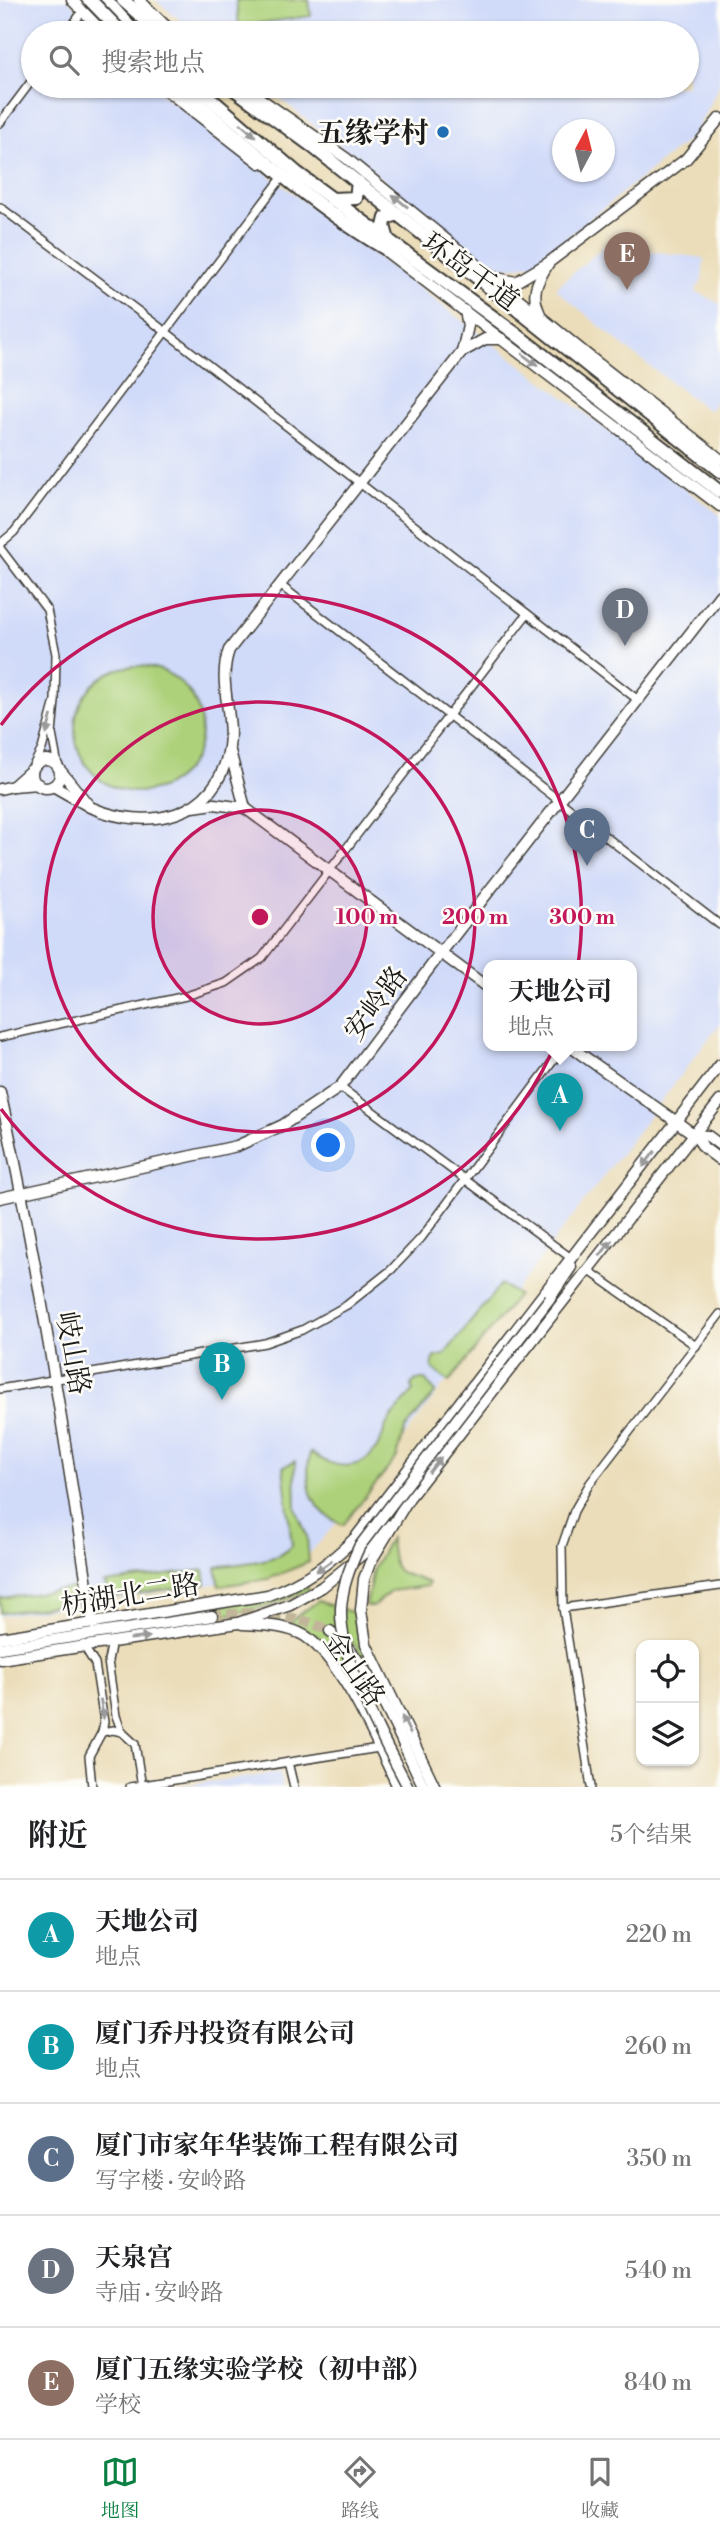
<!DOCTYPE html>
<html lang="zh">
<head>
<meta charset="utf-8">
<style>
	:root { --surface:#fff; --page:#f2f2f2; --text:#202124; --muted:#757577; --line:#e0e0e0; --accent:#0b8043 }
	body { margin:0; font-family:"Libre Bodoni","Noto Serif SC",serif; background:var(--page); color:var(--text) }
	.controls { position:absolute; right:21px; bottom:21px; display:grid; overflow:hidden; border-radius:14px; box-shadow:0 2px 5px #0004 }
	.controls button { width:63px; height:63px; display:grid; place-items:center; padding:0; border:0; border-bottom:2px solid var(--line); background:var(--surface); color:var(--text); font:35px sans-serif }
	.compass { position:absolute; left:552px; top:119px; width:63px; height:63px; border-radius:50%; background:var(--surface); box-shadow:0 2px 5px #0004; rotate:7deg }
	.you { position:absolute; left:329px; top:1146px; width:24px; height:24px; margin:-18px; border:5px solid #fff; border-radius:50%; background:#1a73e8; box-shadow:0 0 0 10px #1a73e833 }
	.badge { display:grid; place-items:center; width:46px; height:46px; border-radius:50%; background:var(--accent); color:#fff; font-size:23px; font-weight:700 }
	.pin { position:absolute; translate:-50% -58px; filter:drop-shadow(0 2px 4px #0008) }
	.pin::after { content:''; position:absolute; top:37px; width:24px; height:21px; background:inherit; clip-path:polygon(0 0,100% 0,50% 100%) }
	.popup { position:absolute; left:483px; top:960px; width:154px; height:91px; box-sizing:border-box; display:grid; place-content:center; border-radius:14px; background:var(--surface); filter:drop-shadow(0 2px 5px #0005); font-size:23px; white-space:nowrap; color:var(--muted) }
	.popup b { font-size:26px; color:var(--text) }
	.popup::after { content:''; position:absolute; left:50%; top:100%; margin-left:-14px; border:14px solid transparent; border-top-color:var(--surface) }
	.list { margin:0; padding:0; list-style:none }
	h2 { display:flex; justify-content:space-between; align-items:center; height:91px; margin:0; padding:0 28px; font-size:30px }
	h2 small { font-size:23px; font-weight:400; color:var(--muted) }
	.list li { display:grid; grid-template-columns:46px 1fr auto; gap:21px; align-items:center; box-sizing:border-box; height:112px; padding:0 28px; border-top:2px solid var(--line) }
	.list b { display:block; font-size:26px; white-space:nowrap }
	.list p { margin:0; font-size:23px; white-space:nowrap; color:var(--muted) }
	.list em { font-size:23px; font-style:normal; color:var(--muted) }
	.icon { flex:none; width:38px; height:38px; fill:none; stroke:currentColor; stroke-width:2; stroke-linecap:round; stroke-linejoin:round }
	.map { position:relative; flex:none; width:720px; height:1787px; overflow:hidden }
	.search { position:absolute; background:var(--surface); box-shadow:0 2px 5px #0004; left:21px; right:21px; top:21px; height:77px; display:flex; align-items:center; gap:18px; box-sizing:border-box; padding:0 24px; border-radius:38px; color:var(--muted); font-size:26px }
	.sheet { height:651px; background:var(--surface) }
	nav { display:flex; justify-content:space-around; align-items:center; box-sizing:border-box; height:98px; border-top:2px solid var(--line); background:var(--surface); font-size:19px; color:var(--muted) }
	nav a { display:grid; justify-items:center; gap:4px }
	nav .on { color:var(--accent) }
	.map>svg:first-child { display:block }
	.built { fill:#d0daf9; fill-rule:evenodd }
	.green { fill:#add17a; stroke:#64764b; stroke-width:2 }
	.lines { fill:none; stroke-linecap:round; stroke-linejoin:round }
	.secondary-tunnel { stroke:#c2b69a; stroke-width:10; stroke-dasharray:10 5; stroke-linecap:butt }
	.street-casing { stroke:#3b3934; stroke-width:10 }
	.secondary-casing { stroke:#3b3934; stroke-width:13 }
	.highway-casing { stroke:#3b3934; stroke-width:16 }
	.street { stroke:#fff; stroke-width:7 }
	.secondary { stroke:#fff; stroke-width:10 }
	.highway { stroke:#fff; stroke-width:12 }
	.secondary-bridge-casing { stroke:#3b3934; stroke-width:13; stroke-linecap:butt }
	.highway-bridge-casing { stroke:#3b3934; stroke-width:16; stroke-linecap:butt }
	.secondary-bridge { stroke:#fff; stroke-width:10 }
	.highway-bridge { stroke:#fff; stroke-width:12 }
	.oneway { fill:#999 }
	.ring { fill:none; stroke:#c2185b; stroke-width:3.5 }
	.poi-dot { fill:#1f6fb2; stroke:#fdfcf7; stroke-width:2.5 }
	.labels { text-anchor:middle; stroke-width:5; stroke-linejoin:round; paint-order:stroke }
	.poi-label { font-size:28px; font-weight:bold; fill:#1c1c1c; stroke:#fdfcf7; text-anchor:end }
	.street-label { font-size:28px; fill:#1c1c1c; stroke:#fdfcf7 }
	.centre { fill:#c2185b; stroke:#fdfcf7; stroke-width:3.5 }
	.ring-label { font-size:21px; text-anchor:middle; font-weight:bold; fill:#c2185b; stroke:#fdfcf7; stroke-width:5; stroke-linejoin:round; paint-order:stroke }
</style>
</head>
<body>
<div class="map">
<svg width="720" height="1787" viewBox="0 0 720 1787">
	<rect width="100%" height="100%" fill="#fdfcf7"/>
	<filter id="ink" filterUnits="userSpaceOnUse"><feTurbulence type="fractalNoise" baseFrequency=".0143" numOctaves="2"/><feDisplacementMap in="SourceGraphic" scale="14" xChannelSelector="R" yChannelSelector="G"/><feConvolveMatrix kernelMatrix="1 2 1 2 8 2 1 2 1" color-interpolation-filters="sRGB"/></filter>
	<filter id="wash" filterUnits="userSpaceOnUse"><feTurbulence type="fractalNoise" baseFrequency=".00686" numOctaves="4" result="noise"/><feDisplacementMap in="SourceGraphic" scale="28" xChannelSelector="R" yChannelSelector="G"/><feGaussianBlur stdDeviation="1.57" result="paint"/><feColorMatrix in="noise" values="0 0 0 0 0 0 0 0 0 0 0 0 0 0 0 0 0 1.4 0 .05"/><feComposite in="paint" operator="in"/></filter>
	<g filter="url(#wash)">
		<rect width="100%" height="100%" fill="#ebddb9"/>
		<g class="built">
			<path d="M0 0H69L98 33H33V86H151L720 515V1024L348 1510 303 1561 268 1576 0 1616ZM488 965H632V1045H488Z"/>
			<path d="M155 0H720V84L694 135 534 264 496 269 264 86H687V33H197ZM562 130H604V172H562Z"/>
			<polygon points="623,230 641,250 704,258 702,280 695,291 720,304 720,395 709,411 627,349 557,290 559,285"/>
			<polygon points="280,1773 283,1787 168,1787"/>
		</g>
		<g class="green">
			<polygon points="236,0 309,0 311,16 239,26"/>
			<circle cx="138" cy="729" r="63"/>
			<polygon points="501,1284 518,1295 449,1382 432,1368 434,1357 444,1355"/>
			<path d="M416 1380H425L436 1392 405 1429 397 1457 343 1525C311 1511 304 1486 310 1452 334 1470 363 1473 379 1444 383 1438 383 1430 387 1424 394 1412 405 1401 414 1390L411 1385Z"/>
			<path d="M295 1461 296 1509 307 1536 309 1562 268 1579 219 1586 216 1567C238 1563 278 1563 292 1546L283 1467Z"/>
			<path d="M390 1538C394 1580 396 1569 429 1583L427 1586 391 1591 374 1606H366L373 1569Z"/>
			<polygon points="204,1570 206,1584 113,1597 104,1583"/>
			<polygon points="306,1585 309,1590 273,1605 215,1617 214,1607 285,1593"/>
			<polygon points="74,1588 76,1597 72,1603 0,1613 0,1598"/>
			<path d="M318 1601 357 1614 364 1647 374 1671 338 1624 329 1634 341 1646 374 1699 364 1704C345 1669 329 1636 289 1622Z"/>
		</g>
	</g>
	<g filter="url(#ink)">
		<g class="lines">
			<path class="secondary-tunnel" d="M212 1616C255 1611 290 1612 330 1631"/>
			<g class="street-casing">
				<g id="street">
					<polyline points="67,33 82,12"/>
					<polyline points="0,123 33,79"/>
					<polyline points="0,207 166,332 638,700"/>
					<polyline points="0,544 14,532 281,179"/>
					<polyline points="0,548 47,610 56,654 55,701"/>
					<polyline points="280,585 720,925"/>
					<polyline points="34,764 42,749 55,701 52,734 58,766"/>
					<polyline points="0,1037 186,996 226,983 262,958 527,614"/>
					<polyline points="340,1087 571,1258"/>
					<polyline points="588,1270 696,1346"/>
					<polyline points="0,1389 265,1343 302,1330 347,1305 391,1270 422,1237 565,1045"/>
					<polyline points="563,1608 720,1586"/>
					<polyline points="112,1641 108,1661 116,1716 122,1732 135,1744 142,1787"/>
					<polyline points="83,1645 95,1664 104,1722 102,1732 89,1756 92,1787"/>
					<polyline points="102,1732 113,1730 122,1732"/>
					<polyline points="288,1762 294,1787"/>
					<polyline points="130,1787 379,1748"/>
					<polyline points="591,1787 563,1608 562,1546 574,1511 590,1483 720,1314"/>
				</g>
			</g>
			<g class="secondary-casing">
				<g id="secondary">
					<polyline points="72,0 104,33"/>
					<polyline points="139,0 173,33"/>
					<polyline points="161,86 260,163"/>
					<polyline points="242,86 346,158 590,357 720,459"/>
					<polyline points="387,252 720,506"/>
					<polyline points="497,278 516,282 548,263 686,159 720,118"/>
					<path d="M540 314C530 293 537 282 548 264"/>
					<polyline points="462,352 485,339 502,339"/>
					<circle cx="46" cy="774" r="14"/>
					<polyline points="31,770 13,786 38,784"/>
					<polyline points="53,786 90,807 60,770"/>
					<polyline points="0,789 13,786"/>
					<path d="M90 807C147 832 218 819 229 747 234 713 217 683 229 650L462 352 468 326 465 311"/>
					<polyline points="193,807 214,804 245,808 230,751"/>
					<polyline points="245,808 488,988"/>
					<polyline points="568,1045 695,1135 704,1148 720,1160"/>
					<path d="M0 1092C39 1268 66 1446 93 1624"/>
					<polyline points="695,1135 708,1136 720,1145"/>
					<polyline points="0,1198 237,1146 283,1125 340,1087 440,954 720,595"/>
					<polyline points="550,1298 571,1267"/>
					<path d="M242 1624C262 1625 287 1625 305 1636 344 1662 378 1745 398 1787"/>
					<path d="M330 1631C370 1659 401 1742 424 1787"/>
					<path d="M0 1638 268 1595C304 1582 329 1564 356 1537L720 1065"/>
					<polyline points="0,1648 212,1616"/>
					<polyline points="0,1659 238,1623 290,1605 322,1587 364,1553 387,1525"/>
					<polyline points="435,1787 366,1644 361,1610 364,1579 370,1563 409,1498 720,1101"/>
				</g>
			</g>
			<g class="highway-casing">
				<g id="highway">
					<polyline points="106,0 135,33"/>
					<polyline points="123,0 160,33"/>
					<path d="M179 86C246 145 315 209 393 253"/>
					<polyline points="196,86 297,173 512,331 720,492"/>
					<polyline points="230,86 312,146 720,471"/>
					<polyline points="332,199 356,198 358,182"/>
					<polyline points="388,240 384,226 386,218 398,214"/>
				</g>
			</g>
			<use href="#street" class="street"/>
			<use href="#secondary" class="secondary"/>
			<use href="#highway" class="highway"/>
			<g class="secondary-bridge-casing">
				<path id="secondary-bridge" d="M408 1787C384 1741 339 1661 341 1609 342 1587 350 1567 359 1547L550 1298"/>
			</g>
			<g class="highway-bridge-casing">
				<polyline id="highway-bridge" points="90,0 122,33"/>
			</g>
			<use href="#secondary-bridge" class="secondary-bridge"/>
			<use href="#highway-bridge" class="highway-bridge"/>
		</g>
		<defs><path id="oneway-solid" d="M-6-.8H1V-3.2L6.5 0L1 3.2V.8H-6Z" transform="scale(1.75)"/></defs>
		<g class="oneway">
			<use href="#oneway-solid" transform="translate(248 130) rotate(41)"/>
			<use href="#oneway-solid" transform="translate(400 201) rotate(-141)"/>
			<use href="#oneway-solid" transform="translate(530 360) rotate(37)"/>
			<use href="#oneway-solid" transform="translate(49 725) rotate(105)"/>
			<use href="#oneway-solid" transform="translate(649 1159) rotate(127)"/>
			<use href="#oneway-solid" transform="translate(606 1248) rotate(-52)"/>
			<use href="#oneway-solid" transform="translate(435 1465) rotate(-52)"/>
			<use href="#oneway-solid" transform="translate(324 1566) rotate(145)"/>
			<use href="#oneway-solid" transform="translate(140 1638) rotate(-6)"/>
			<use href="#oneway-solid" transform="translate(102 1709) rotate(81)"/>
			<use href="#oneway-solid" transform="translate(406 1725) rotate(-116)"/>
		</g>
	</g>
	<circle cx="260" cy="917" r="107" fill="#c2185b" fill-opacity=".12"/>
	<g class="ring">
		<circle cx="260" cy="917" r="107"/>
		<circle cx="260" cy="917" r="215"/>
		<path d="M1 725A322 322 0 1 1 1 1109"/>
	</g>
	<circle class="poi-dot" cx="443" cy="132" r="7"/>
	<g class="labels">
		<g class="poi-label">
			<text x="429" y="142">五缘学村</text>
		</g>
		<g class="street-label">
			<text transform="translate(471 271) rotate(36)" y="10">环岛干道</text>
			<text transform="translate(375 1003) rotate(-53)" y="10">安岭路</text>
			<text transform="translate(74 1353) rotate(80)" y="10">岐山路</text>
			<text transform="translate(130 1594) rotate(-9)" y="10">枋湖北二路</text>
			<text transform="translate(355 1668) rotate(55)" y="10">金山路</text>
		</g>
	</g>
	<circle cx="260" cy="917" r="10" class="centre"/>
	<g class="ring-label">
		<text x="367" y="924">100 m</text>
		<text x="475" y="924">200 m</text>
		<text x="582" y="924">300 m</text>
	</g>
</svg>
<div class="controls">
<button><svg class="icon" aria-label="locate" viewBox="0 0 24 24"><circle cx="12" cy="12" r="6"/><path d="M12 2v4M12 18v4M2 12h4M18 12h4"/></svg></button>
<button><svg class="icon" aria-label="layers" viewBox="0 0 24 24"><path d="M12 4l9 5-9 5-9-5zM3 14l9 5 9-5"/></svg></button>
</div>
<svg class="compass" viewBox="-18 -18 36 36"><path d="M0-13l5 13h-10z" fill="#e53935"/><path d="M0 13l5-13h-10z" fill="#757577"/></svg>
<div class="you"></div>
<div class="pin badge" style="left:560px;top:1131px;background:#0f9aa8">A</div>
<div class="popup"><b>天地公司</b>地点</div>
<div class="pin badge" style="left:222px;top:1400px;background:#0f9aa8">B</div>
<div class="pin badge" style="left:587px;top:866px;background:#5c6f8a">C</div>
<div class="pin badge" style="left:625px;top:646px;background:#6b7280">D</div>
<div class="pin badge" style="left:627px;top:290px;background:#8d6e63">E</div>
<div class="search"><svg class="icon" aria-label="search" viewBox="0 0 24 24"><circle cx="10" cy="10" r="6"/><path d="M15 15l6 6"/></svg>搜索地点</div>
</div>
<section class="sheet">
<h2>附近<small>5个结果</small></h2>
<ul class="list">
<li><span class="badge" style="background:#0f9aa8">A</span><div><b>天地公司</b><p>地点</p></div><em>220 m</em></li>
<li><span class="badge" style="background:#0f9aa8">B</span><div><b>厦门乔丹投资有限公司</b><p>地点</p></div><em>260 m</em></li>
<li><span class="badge" style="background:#5c6f8a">C</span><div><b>厦门市家年华装饰工程有限公司</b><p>写字楼 · 安岭路</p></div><em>350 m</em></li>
<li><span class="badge" style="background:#6b7280">D</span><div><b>天泉宫</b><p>寺庙 · 安岭路</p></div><em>540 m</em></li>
<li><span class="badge" style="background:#8d6e63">E</span><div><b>厦门五缘实验学校（初中部）</b><p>学校</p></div><em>840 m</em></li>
</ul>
</section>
<nav>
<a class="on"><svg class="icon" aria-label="map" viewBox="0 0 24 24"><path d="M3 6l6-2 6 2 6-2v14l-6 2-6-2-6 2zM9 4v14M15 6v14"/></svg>地图</a>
<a><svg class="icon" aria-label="directions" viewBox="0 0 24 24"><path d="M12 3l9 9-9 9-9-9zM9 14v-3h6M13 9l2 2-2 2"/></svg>路线</a>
<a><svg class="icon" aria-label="saved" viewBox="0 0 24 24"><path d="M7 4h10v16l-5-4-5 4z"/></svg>收藏</a>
</nav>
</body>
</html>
